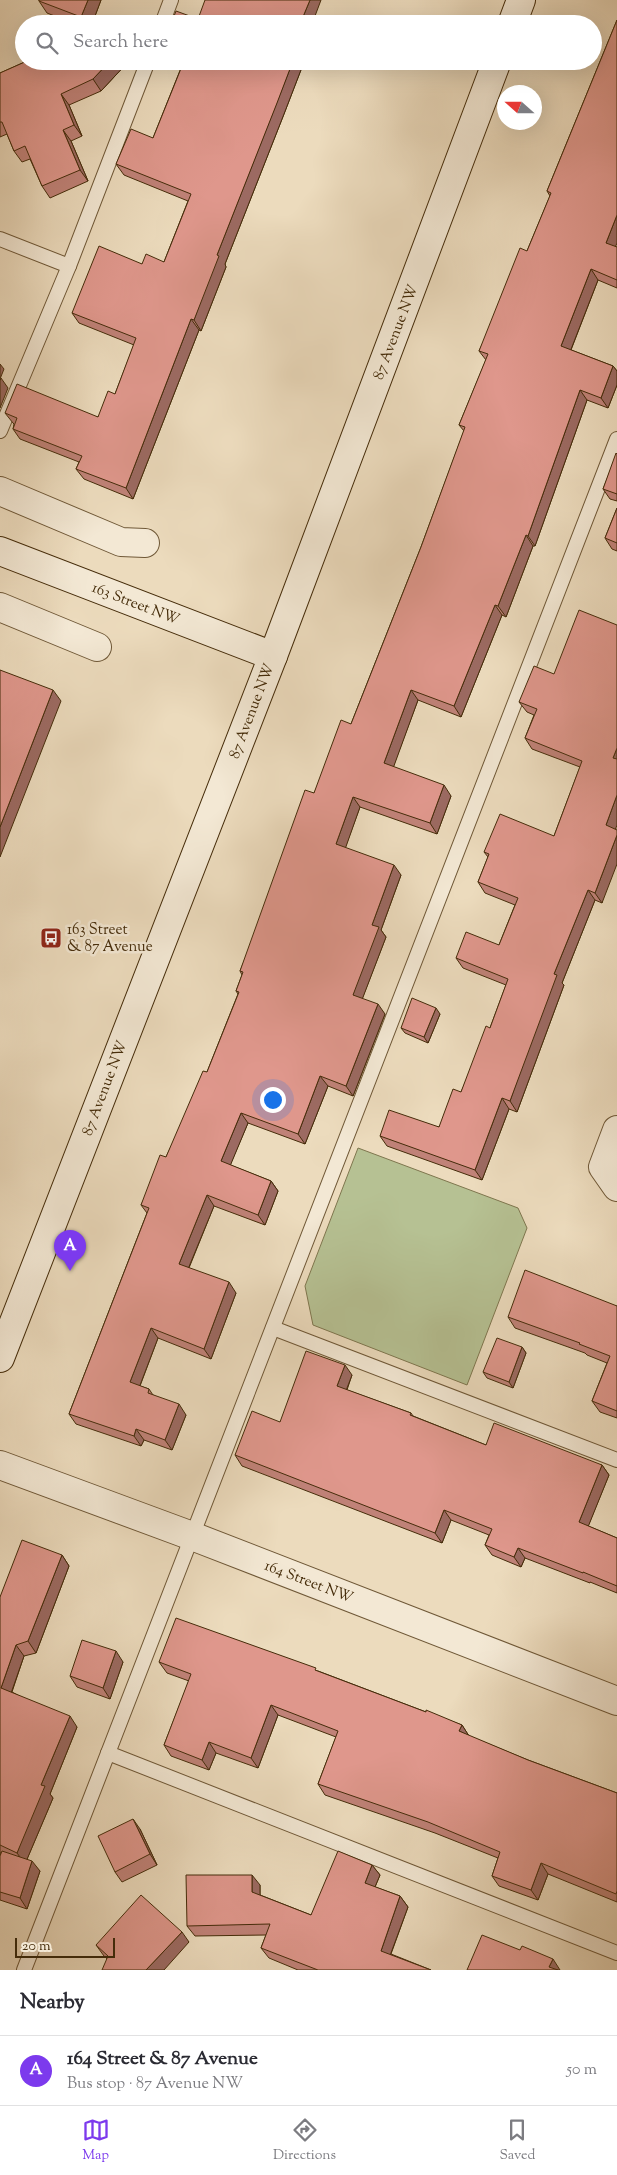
<!DOCTYPE html>
<html lang="en">
<head>
<meta charset="utf-8">
<style>
	:root { --surface:#fff; --page:#f7f7f7; --text:#2b2b33; --muted:#7c7c81; --line:#e1e1e2; --accent:#7c3aed }
	body { margin:0; font-family:"Sorts Mill Goudy",serif; background:var(--page); color:var(--text) }
	.compass { position:absolute; left:497px; top:85px; width:45px; height:45px; border-radius:50%; background:var(--surface); box-shadow:0 5px 20px #0002; rotate:291deg }
	.scale { position:absolute; left:15px; bottom:12px; width:100px; box-sizing:border-box; padding-left:5px; border:2px solid #452c0a; border-top:0; font-size:14px; line-height:18px; white-space:nowrap; color:#452c0a; -webkit-text-stroke:4px #f3e8d4; paint-order:stroke }
	.you { position:absolute; left:272px; top:1099px; width:18px; height:18px; margin:-12px; border:4px solid #fff; border-radius:50%; background:#1a73e8; box-shadow:0 0 0 8px #1a73e833 }
	.badge { display:grid; place-items:center; width:32px; height:32px; border-radius:50%; background:var(--accent); color:#fff; font-size:16px; font-weight:700 }
	.pin { position:absolute; translate:-50% -41px; filter:drop-shadow(0 1px 2px #0008) }
	.pin::after { content:''; position:absolute; top:26px; width:18px; height:15px; background:inherit; clip-path:polygon(0 0,100% 0,50% 100%) }
	.list { margin:0; padding:0; list-style:none }
	h2 { display:flex; justify-content:space-between; align-items:center; height:65px; margin:0; padding:0 20px; font-size:21px }
	h2 small { font-size:16px; font-weight:400; color:var(--muted) }
	.list li { display:grid; grid-template-columns:32px 1fr auto; gap:15px; align-items:center; box-sizing:border-box; height:70px; padding:0 20px; border-top:1px solid var(--line) }
	.list b { display:block; font-size:19px; white-space:nowrap }
	.list p { margin:0; font-size:16px; white-space:nowrap; color:var(--muted) }
	.list em { font-size:16px; font-style:normal; color:var(--muted) }
	.icon { flex:none; width:28px; height:28px; fill:none; stroke:currentColor; stroke-width:2; stroke-linecap:round; stroke-linejoin:round }
	.map { position:relative; flex:none; width:617px; height:1970px; overflow:hidden }
	.search { position:absolute; background:var(--surface); box-shadow:0 5px 20px #0002; left:15px; right:15px; top:15px; height:55px; display:flex; align-items:center; gap:12px; box-sizing:border-box; padding:0 18px; border-radius:28px; color:var(--muted); font-size:19px }
	.sheet { height:135px; background:var(--surface) }
	nav { display:flex; justify-content:space-around; align-items:center; box-sizing:border-box; height:70px; border-top:1px solid var(--line); background:var(--surface); font-size:14px; color:var(--muted) }
	nav a { display:grid; justify-items:center; gap:2px }
	nav .on { color:var(--accent) }
	.map>svg:first-child { display:block }
	.park { fill:#b6c193; stroke:#7e764e }
	.lines { fill:none; stroke-linecap:round; stroke-linejoin:round }
	.service-casing { stroke:#6f5837; stroke-width:16 }
	.minor-casing { stroke:#6f5837; stroke-width:30 }
	.tertiary-casing { stroke:#6f5837; stroke-width:30 }
	.secondary-casing { stroke:#452c0a; stroke-width:30 }
	.service { stroke:#f3e8d4; stroke-width:14 }
	.minor { stroke:#f3e8d4; stroke-width:28 }
	.tertiary { stroke:#f3e8d4; stroke-width:28 }
	.secondary { stroke:#f3e8d4; stroke-width:28 }
	.wall { fill:#c08278; stroke:#452c0a }
	.shaded-wall { fill:#9c6a62; stroke:#452c0a }
	.building { fill:#df978c; stroke:#452c0a }
	.labels { text-anchor:middle; stroke-width:5; stroke-linejoin:round; paint-order:stroke }
	.street-label { font-size:15px; fill:#452c0a; stroke:#f3e8d4 }
	.poi-label { font-size:15px; fill:#452c0a; stroke:#f3e8d4; text-anchor:start }
</style>
</head>
<body>
<div class="map">
<svg width="617" height="1970" viewBox="0 0 617 1970">
	<rect width="100%" height="100%" fill="#ecdbbd"/>
	<filter id="stains"><feTurbulence type="fractalNoise" baseFrequency=".004" numOctaves="4"/><feColorMatrix values="0 0 0 0 .2 0 0 0 0 .09 0 0 0 0 .02 0 0 0 .5 -.17"/></filter>
	<radialGradient id="worn" r=".72"><stop offset=".6" stop-color="#630" stop-opacity="0"/><stop offset="1" stop-color="#630" stop-opacity=".3"/></radialGradient>
	<polygon class="park" points="358,1148 518,1208 527,1228 467,1385 313,1325 305,1286"/>
	<g class="lines">
		<g class="service-casing">
			<g id="service">
				<polyline points="162,24 171,0"/>
				<polyline points="0,239 69,266"/>
				<polyline points="0,431 69,266 148,61"/>
				<polyline points="273,1328 617,1460"/>
				<polyline points="108,1753 617,1953"/>
				<polyline points="24,1970 617,439"/>
			</g>
		</g>
		<g class="minor-casing">
			<g id="minor">
				<polyline points="0,491 121,542 145,543"/>
				<polyline points="0,607 97,647"/>
				<polyline points="617,1130 603,1167 617,1187"/>
			</g>
		</g>
		<g class="tertiary-casing">
			<polyline id="tertiary" points="0,1465 192,1536 617,1701"/>
		</g>
		<g class="secondary-casing">
			<g id="secondary">
				<polyline points="512,24 521,0"/>
				<polyline points="0,551 273,656"/>
				<polyline points="0,1358 273,656 497,61"/>
			</g>
		</g>
		<use href="#service" class="service"/>
		<use href="#minor" class="minor"/>
		<use href="#tertiary" class="tertiary"/>
		<use href="#secondary" class="secondary"/>
	</g>
	<g class="wall">
		<polygon points="39,0 101,0 92,24 75,24 47,13 39,1"/>
		<polygon points="617,20 615,247 617,247 617,288 598,280 571,350 613,366 617,371 617,385 608,408 587,400 535,546 533,546 506,617 502,615 461,717 418,700 393,767 451,796 437,834 360,807 345,848 401,875 381,930 386,937 362,999 385,1014 353,1096 328,1086 305,1144 248,1123 230,1165 271,1181 278,1191 265,1225 214,1206 189,1268 236,1293 211,1359 158,1338 140,1386 149,1389 153,1395 186,1415 172,1450 144,1440 141,1446 76,1424 69,1414 147,1213 141,1205 166,1157 207,1072 238,994 236,991 242,975 240,971 314,793 351,724 421,547 464,431 459,425 486,360 479,351 527,251 550,196 547,191"/>
		<polygon points="27,61 129,61 101,91 69,105 82,136 71,141 88,181 50,198 42,186 30,159 22,162 14,151 7,134 0,137 0,73"/>
		<polygon points="179,61 303,61 304,62 284,114 225,264 226,267 201,331 199,330 133,499 84,479 76,469 79,462 20,439 13,429 14,424 13,423 5,413 98,417 115,394 134,345 79,323 72,313 142,264 164,262 188,201 124,175 116,164 153,138 183,63"/>
		<polygon points="617,454 617,501 610,499 603,489"/>
		<polygon points="617,508 617,551 612,549 605,538"/>
		<polygon points="554,674 616,829 602,903 595,900 562,983 564,985 517,1112 509,1109 482,1180 387,1146 380,1136 439,1127 461,1092 490,1028 506,985 463,968 456,958 499,945 515,905 485,893 478,882 488,857 484,852 554,836 580,767 532,749 525,738 534,715 527,712 519,702"/>
		<polygon points="440,1014 428,1043 405,1033 401,1028"/>
		<polygon points="617,1306 617,1418 600,1412 592,1401 607,1363 587,1355 585,1353 515,1328 508,1317"/>
		<polygon points="522,1347 526,1353 513,1388 487,1378 483,1372"/>
		<polygon points="352,1375 347,1390 411,1413 413,1416 486,1445 602,1465 609,1475 588,1526 617,1538 617,1593 590,1582 590,1583 525,1558 521,1567 492,1555 485,1545 489,1535 451,1520 442,1543 242,1466 235,1455 280,1422"/>
		<polygon points="62,1555 69,1566 36,1653 24,1656 12,1692 77,1727 50,1794 53,1798 27,1859 40,1871 27,1909 0,1900 0,1856 1,1853 0,1853 0,1597"/>
		<polygon points="123,1662 110,1699 77,1687 70,1676"/>
		<polygon points="159,1662 318,1671 426,1712 462,1725 469,1736 528,1760 617,1793 617,1902 548,1874 538,1900 499,1886 492,1876 498,1858 435,1833 325,1795 318,1784 336,1737 278,1715 258,1768 216,1753 209,1770 171,1756 164,1745 189,1681 167,1673"/>
		<polygon points="140,1829 157,1865 122,1882 115,1872"/>
		<polygon points="372,1865 380,1875 375,1887 400,1896 408,1907 391,1954 431,1970 298,1970 269,1958 261,1948 266,1935 195,1936 187,1926 260,1885 260,1895 311,1915"/>
		<polygon points="189,1942 107,1959 104,1956 96,1945"/>
	</g>
	<g class="shaded-wall">
		<polygon points="88,0 101,0 92,24 86,24 81,17"/>
		<polygon points="310,0 321,0 312,24 300,24"/>
		<polygon points="110,61 129,61 101,91 93,79"/>
		<polygon points="293,61 303,61 304,62 284,114 225,264 226,267 201,331 194,320 217,255"/>
		<polygon points="61,94 69,105 82,136 74,125"/>
		<polygon points="63,130 71,141 88,181 80,170"/>
		<polygon points="617,215 617,243 613,253 606,243"/>
		<polygon points="591,269 598,280 568,357 561,346"/>
		<polygon points="191,319 199,330 133,499 126,488"/>
		<polygon points="0,364 4,369 0,379"/>
		<polygon points="613,366 617,371 617,385 608,408 601,398"/>
		<polygon points="1,378 8,388 0,408 0,381"/>
		<polygon points="580,390 587,400 535,546 528,536"/>
		<polygon points="526,535 533,546 506,617 498,606"/>
		<polygon points="495,605 502,615 461,717 454,706"/>
		<polygon points="53,690 61,701 0,857 0,827"/>
		<polygon points="411,690 418,700 391,774 384,763"/>
		<polygon points="617,748 617,764 613,758"/>
		<polygon points="444,785 451,796 437,834 430,823"/>
		<polygon points="617,795 617,825 613,836 606,825"/>
		<polygon points="353,797 360,807 343,855 336,844"/>
		<polygon points="617,835 617,864 602,903 595,893"/>
		<polygon points="394,865 401,875 381,930 386,937 360,1005 353,995 372,925"/>
		<polygon points="588,890 595,900 562,983 564,985 517,1112 510,1101 554,974"/>
		<polygon points="378,1004 385,1014 353,1096 346,1086"/>
		<polygon points="436,1008 440,1014 428,1043 424,1037"/>
		<polygon points="320,1076 328,1086 305,1144 298,1134"/>
		<polygon points="502,1098 509,1109 482,1180 475,1170"/>
		<polygon points="241,1113 248,1123 228,1171 221,1161"/>
		<polygon points="271,1181 278,1191 265,1225 258,1215"/>
		<polygon points="207,1195 214,1206 186,1274 179,1264"/>
		<polygon points="229,1282 236,1293 211,1359 204,1349"/>
		<polygon points="151,1328 158,1338 137,1393 130,1382"/>
		<polygon points="522,1347 526,1353 513,1388 509,1382"/>
		<polygon points="345,1365 352,1375 344,1396 337,1386"/>
		<polygon points="179,1404 186,1415 172,1450 165,1440"/>
		<polygon points="136,1429 144,1440 141,1446 134,1436"/>
		<polygon points="602,1465 609,1475 586,1532 579,1522"/>
		<polygon points="444,1510 451,1520 442,1543 435,1533"/>
		<polygon points="518,1548 525,1558 521,1567 514,1557"/>
		<polygon points="62,1555 69,1566 36,1653 28,1641"/>
		<polygon points="16,1645 24,1656 9,1699 1,1688"/>
		<polygon points="116,1651 123,1662 110,1699 103,1688"/>
		<polygon points="271,1705 278,1715 258,1768 251,1758"/>
		<polygon points="70,1716 77,1727 50,1794 53,1798 25,1864 17,1853 41,1785"/>
		<polygon points="462,1725 469,1736 459,1731"/>
		<polygon points="209,1742 216,1753 209,1770 202,1760"/>
		<polygon points="133,1819 140,1829 157,1865 150,1854"/>
		<polygon points="32,1861 40,1871 27,1909 20,1898"/>
		<polygon points="541,1863 548,1874 538,1900 531,1890"/>
		<polygon points="372,1865 380,1875 372,1894 365,1883"/>
		<polygon points="252,1875 260,1885 260,1903 252,1892"/>
		<polygon points="400,1896 408,1907 388,1961 381,1951"/>
		<polygon points="182,1932 189,1942 164,1970 146,1970"/>
		<polygon points="553,1959 560,1970 552,1970 549,1967"/>
	</g>
	<g class="building">
		<polygon points="39,0 88,0 81,17 39,1"/>
		<polygon points="205,0 310,0 300,24 171,24 176,11 198,19"/>
		<polygon points="617,20 617,215 606,243 617,247 617,280 591,269 561,346 613,366 601,398 580,390 528,536 526,535 498,606 495,605 454,706 411,690 384,763 444,785 430,823 353,797 336,844 394,865 372,925 379,927 353,995 378,1004 346,1086 320,1076 298,1134 241,1113 221,1161 271,1181 258,1215 207,1195 179,1264 229,1282 204,1349 151,1328 130,1382 149,1389 148,1393 179,1404 165,1440 136,1429 134,1436 69,1414 149,1208 141,1205 160,1155 166,1157 203,1071 207,1072 239,992 236,991 243,972 240,971 305,790 314,793 341,720 351,724 421,547 465,427 459,425 488,354 479,351 520,248 527,251 551,193 547,191"/>
		<polygon points="27,61 110,61 93,79 61,94 74,125 63,130 80,170 42,186 25,146 14,151 2,122 0,122 0,73"/>
		<polygon points="184,61 293,61 277,103 217,255 219,256 194,320 191,319 126,488 76,469 82,456 13,429 17,418 5,413 17,384 98,417 108,391 115,394 136,338 72,313 99,246 142,264 146,254 164,262 191,194 116,164 131,129 153,138"/>
		<polygon points="616,453 617,454 617,494 603,489"/>
		<polygon points="617,508 617,543 605,538"/>
		<polygon points="579,610 617,625 617,748 613,758 617,759 617,795 606,825 617,830 617,835 595,893 588,890 554,974 557,975 510,1101 502,1098 475,1170 380,1136 389,1110 439,1127 453,1089 461,1092 486,1026 490,1028 508,979 456,958 466,932 499,945 518,898 478,882 489,854 484,852 500,814 554,836 582,761 525,738 537,709 519,702 534,666 554,674"/>
		<polygon points="0,670 53,690 0,827"/>
		<polygon points="412,998 436,1008 424,1037 401,1028"/>
		<polygon points="525,1270 617,1306 617,1411 592,1401 610,1356 579,1344 580,1343 508,1317"/>
		<polygon points="497,1338 522,1347 509,1382 483,1372"/>
		<polygon points="306,1351 345,1365 337,1386 411,1413 410,1415 486,1445 494,1423 602,1465 579,1522 617,1538 617,1586 583,1572 583,1573 518,1548 514,1557 485,1545 492,1529 444,1510 435,1533 235,1455 252,1411 280,1422"/>
		<polygon points="22,1540 62,1555 28,1641 16,1645 1,1688 70,1716 41,1785 45,1786 17,1853 0,1845 0,1597"/>
		<polygon points="176,1618 316,1668 315,1670 426,1712 426,1710 462,1725 459,1731 528,1760 617,1793 617,1891 616,1894 541,1863 531,1890 492,1876 500,1852 428,1822 318,1784 338,1731 271,1705 251,1758 209,1742 202,1760 164,1745 191,1674 159,1662"/>
		<polygon points="82,1640 116,1651 103,1688 70,1676"/>
		<polygon points="133,1819 150,1854 115,1872 98,1836"/>
		<polygon points="2,1851 32,1861 20,1898 0,1892 0,1856"/>
		<polygon points="338,1851 372,1865 365,1883 400,1896 381,1951 431,1970 318,1970 261,1948 270,1924 187,1926 186,1875 252,1875 252,1892 311,1915"/>
		<polygon points="141,1895 182,1932 146,1970 102,1970 108,1956 96,1945"/>
		<polygon points="482,1935 520,1950 522,1946 553,1959 549,1967 558,1970 467,1970"/>
	</g>
	<defs>
		<g id="bus-square" transform="scale(1.125)"><rect x="-9" y="-9" width="18" height="18" rx="4" fill="#8f2418" stroke="#f3e8d4"/><path d="M-5-6H5V4H4V6H2V4H-2V6H-4V4H-5ZM-3.5-4V0h7V-4ZM-3.5 1.2v1.5H-2V1.2ZM2 1.2v1.5H3.5V1.2Z" fill="#fff"/></g>
	</defs>
	<g fill-rule="evenodd">
		<use href="#bus-square" x="51" y="938"/>
	</g>
	<g class="labels">
		<g class="street-label">
			<text transform="translate(395 332) rotate(-69)" y="5">87 Avenue NW</text>
			<text transform="translate(136 603) rotate(21)" y="5">163 Street NW</text>
			<text transform="translate(251 711) rotate(-69)" y="5">87 Avenue NW</text>
			<text transform="translate(104 1088) rotate(-69)" y="5">87 Avenue NW</text>
			<text transform="translate(309 1581) rotate(21)" y="5">164 Street NW</text>
		</g>
		<g class="poi-label">
			<text x="67" y="934">163 Street<tspan x="67" dy="17">&amp; 87 Avenue</tspan></text>
		</g>
	</g>
	<rect width="100%" height="100%" filter="url(#stains)"/>
	<rect width="100%" height="100%" fill="url(#worn)"/>
</svg>
<svg class="compass" viewBox="-18 -18 36 36"><path d="M0-13l5 13h-10z" fill="#e53935"/><path d="M0 13l5-13h-10z" fill="#7c7c81"/></svg>
<div class="scale">20 m</div>
<div class="you"></div>
<div class="pin badge" style="left:70px;top:1271px">A</div>
<div class="search"><svg class="icon" aria-label="search" viewBox="0 0 24 24"><circle cx="10" cy="10" r="6"/><path d="M15 15l6 6"/></svg>Search here</div>
</div>
<section class="sheet">
<h2>Nearby<small></small></h2>
<ul class="list">
<li><span class="badge">A</span><div><b>164 Street &amp; 87 Avenue</b><p>Bus stop · 87 Avenue NW</p></div><em>50 m</em></li>
</ul>
</section>
<nav>
<a class="on"><svg class="icon" aria-label="map" viewBox="0 0 24 24"><path d="M3 6l6-2 6 2 6-2v14l-6 2-6-2-6 2zM9 4v14M15 6v14"/></svg>Map</a>
<a><svg class="icon" aria-label="directions" viewBox="0 0 24 24"><path d="M12 3l9 9-9 9-9-9zM9 14v-3h6M13 9l2 2-2 2"/></svg>Directions</a>
<a><svg class="icon" aria-label="saved" viewBox="0 0 24 24"><path d="M7 4h10v16l-5-4-5 4z"/></svg>Saved</a>
</nav>
</body>
</html>
